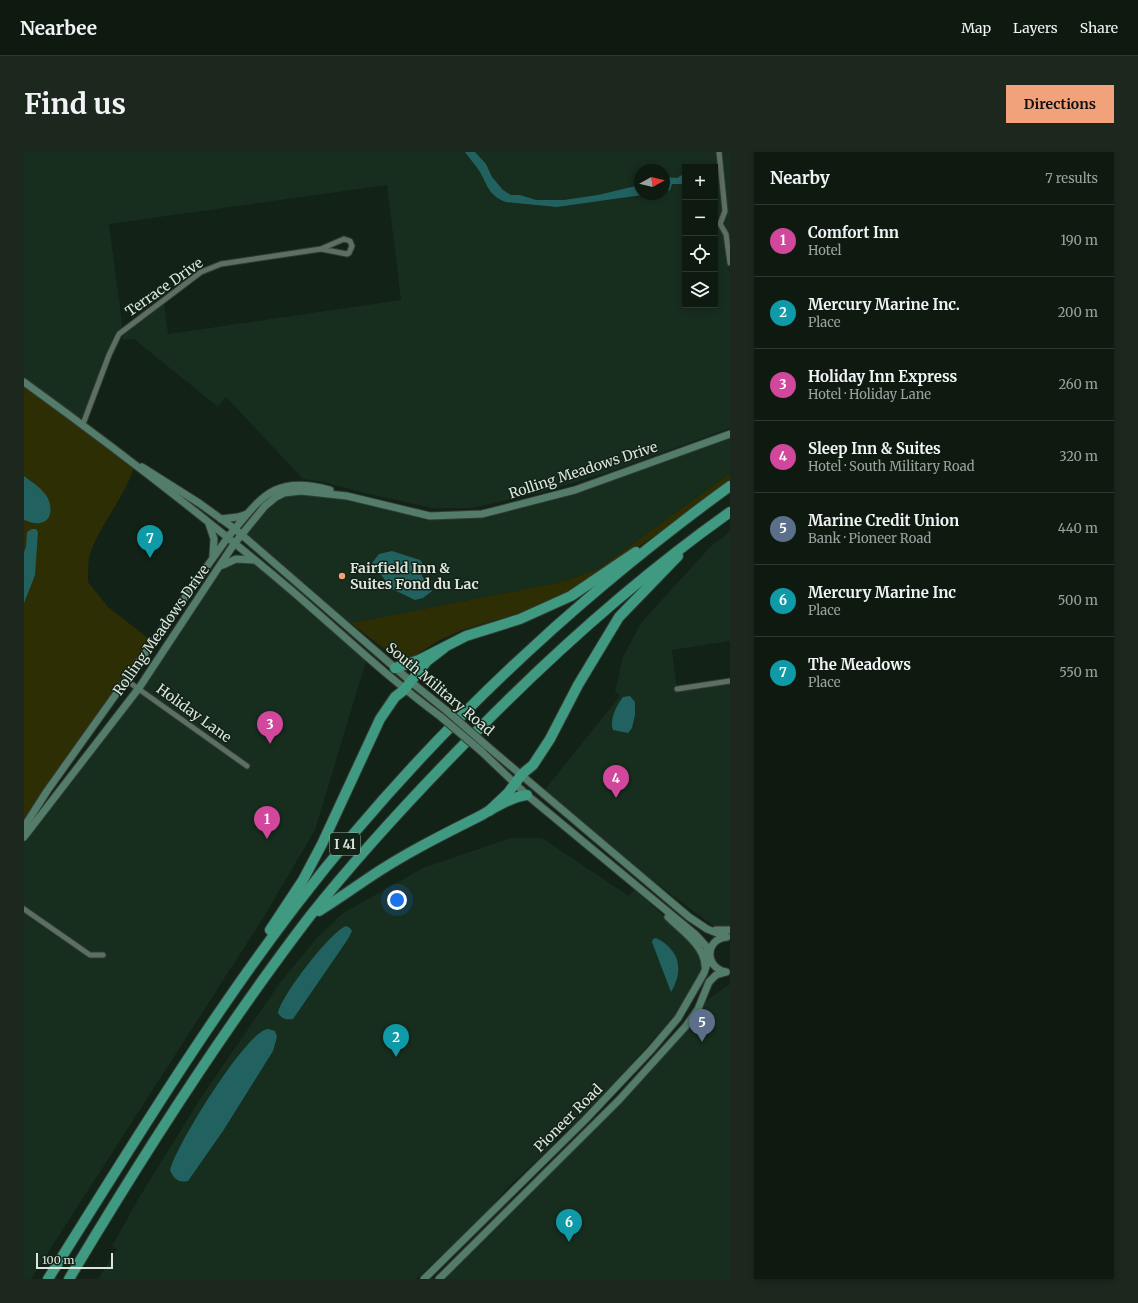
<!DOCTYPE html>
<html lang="en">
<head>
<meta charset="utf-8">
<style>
	:root { --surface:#0e1a10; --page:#1c271e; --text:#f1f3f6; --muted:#9ba19f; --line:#2e3830; --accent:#f1a27b }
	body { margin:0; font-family:Merriweather,serif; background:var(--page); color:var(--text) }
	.controls { position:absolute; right:12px; top:12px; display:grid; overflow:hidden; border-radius:0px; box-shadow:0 2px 6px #0003 }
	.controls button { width:36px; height:36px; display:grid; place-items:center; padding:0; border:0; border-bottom:1px solid var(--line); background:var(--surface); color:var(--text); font:20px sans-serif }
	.compass { position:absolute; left:610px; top:12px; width:36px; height:36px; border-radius:50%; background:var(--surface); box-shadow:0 2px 6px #0003; rotate:82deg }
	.scale { position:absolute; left:12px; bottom:10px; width:77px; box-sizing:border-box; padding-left:4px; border:2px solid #dbe5dd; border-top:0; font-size:11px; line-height:14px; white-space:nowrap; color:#dbe5dd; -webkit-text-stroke:3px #122216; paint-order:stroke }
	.you { position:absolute; left:373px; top:748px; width:14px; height:14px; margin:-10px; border:3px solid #fff; border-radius:50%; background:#1a73e8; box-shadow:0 0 0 6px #1a73e833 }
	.badge { display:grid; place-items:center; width:26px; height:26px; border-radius:50%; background:var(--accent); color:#fff; font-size:13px; font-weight:700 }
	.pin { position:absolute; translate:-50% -33px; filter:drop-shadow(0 1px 2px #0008) }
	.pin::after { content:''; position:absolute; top:21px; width:14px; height:12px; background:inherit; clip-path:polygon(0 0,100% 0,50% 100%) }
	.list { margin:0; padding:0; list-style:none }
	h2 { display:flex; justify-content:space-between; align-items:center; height:52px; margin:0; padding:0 16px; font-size:17px }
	h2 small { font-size:13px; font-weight:400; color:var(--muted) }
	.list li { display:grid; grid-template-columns:26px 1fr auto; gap:12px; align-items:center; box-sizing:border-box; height:72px; padding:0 16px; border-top:1px solid var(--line) }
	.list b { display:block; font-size:15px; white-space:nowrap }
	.list p { margin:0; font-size:13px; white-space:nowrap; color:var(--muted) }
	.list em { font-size:13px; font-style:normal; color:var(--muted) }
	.icon { flex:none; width:22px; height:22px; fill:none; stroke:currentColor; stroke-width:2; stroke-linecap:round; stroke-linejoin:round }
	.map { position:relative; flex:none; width:706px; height:1127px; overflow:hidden; border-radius:0px }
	header { display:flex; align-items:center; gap:24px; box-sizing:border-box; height:56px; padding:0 20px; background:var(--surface); border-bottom:1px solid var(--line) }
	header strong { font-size:19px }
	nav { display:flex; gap:22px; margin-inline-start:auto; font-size:14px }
	.intro { display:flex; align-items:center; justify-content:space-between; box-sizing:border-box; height:96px; padding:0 24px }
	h1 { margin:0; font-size:28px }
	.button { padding:10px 18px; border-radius:0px; background:var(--accent); color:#111; font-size:14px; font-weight:700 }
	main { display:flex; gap:24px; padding:0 24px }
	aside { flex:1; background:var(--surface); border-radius:0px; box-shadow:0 2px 6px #0003 }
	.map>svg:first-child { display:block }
	.built { fill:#172d1e; fill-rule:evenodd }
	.green { fill:#2e2e05 }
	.water { fill:#216261 }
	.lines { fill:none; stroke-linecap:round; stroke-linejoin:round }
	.minor-casing { stroke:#313b33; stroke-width:7 }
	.secondary-casing { stroke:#313b33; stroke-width:9 }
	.motorway-casing { stroke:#313b33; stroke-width:12 }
	.minor { stroke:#5d6f61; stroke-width:5 }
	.secondary { stroke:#547c6b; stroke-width:7 }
	.motorway { stroke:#409a82; stroke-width:10 }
	.secondary-bridge-casing { stroke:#313b33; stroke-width:9; stroke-linecap:butt }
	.secondary-bridge { stroke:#547c6b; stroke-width:7 }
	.poi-dot { fill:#f1a27b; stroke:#122216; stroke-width:1.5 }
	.labels { text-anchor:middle; stroke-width:3; stroke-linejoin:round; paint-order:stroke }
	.shield { fill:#122216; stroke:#9faaa1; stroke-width:1 }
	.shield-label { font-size:13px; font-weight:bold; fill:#dbe5dd }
	.street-label { font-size:14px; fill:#dbe5dd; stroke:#122216 }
	.poi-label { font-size:14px; font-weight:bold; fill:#dbe5dd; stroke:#122216; text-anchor:start }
</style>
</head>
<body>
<header>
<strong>Nearbee</strong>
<nav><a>Map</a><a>Layers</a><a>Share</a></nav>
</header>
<div class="intro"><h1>Find us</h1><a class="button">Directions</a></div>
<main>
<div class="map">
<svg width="706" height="1127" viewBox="0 0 706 1127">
	<rect width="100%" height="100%" fill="#122216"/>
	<g class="built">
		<path d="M0 0H706V100L703 101 706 120V276L582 321 515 341 447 356H408L340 341 300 330 279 327 202 245 194 255 110 187 99 188 98 184 103 179 140 151 144 182 377 148 363 33 85 72 99 179 95 182 59 272 0 230ZM661 15H691V153H661ZM616 18H640V42H616Z"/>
		<polygon points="706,282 706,321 574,417 538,430 321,472 217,383 256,343 297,341 406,364 458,362 523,346"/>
		<polygon points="706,380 706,489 648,498 653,536 706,529 706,786 590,700 519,640 596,544 591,540 599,505 617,471 687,394"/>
		<polygon points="204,409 231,409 343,506 291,678 238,768 7,1127 0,1127 0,685 115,536 196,415"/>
		<polygon points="487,686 518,686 605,744 611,737 666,789 672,796 678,810 676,821 649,865 583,940 553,971 539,980 523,999 484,1035 459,1064 392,1127 74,1127 93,1097 88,1094 116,1044 176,947 255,832 291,788 319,761 399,716"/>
		<polygon points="706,832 706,1127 419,1127 607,940 650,893 678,852"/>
	</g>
	<g class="green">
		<path d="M0 230 111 311C103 344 74 373 65 406 64 413 64 422 64 430L84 455 129 490 0 675Z"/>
		<polygon points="706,321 706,330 635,381 547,439 505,458 438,478 414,489 384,508 378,509 372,506 327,471 538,430 574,417"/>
	</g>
	<g class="water">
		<path d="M441 0H451L462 12 468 25 479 38 487 43H496L512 48H540L574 43 616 33V42H625L533 55 482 50C463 43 464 32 454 17 450 11 445 6 441 0Z"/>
		<polygon points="661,21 661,32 648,32 646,38 640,40 640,25 653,26"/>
		<path d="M0 324C8 330 16 335 22 343 27 350 30 366 19 370 13 373 6 370 0 368Z"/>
		<polygon points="8,377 12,377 14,380 11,423 0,451 0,400 2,395 3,380"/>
		<polygon points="368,399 396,408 399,412 398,424 408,439 399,446 391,448 368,437 348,411 355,402"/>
		<path d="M606 544 611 550V563L608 576 604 581 589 578C585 567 593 553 599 545Z"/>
		<path d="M322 774 326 776 328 779 324 787 269 867C262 868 258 867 254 861 256 845 307 779 322 774Z"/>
		<path d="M632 786C656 798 660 818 647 840L628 790 629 787Z"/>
		<path d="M244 877 251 879 253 885 249 899 199 979 164 1029C154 1031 150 1027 146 1018 151 995 222 879 244 877Z"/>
	</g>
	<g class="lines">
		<g class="minor-casing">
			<g id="minor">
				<polyline points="695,0 701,59 696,72 702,82 706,111"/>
				<polyline points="59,272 85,203 95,182 177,120 197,112 297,97 320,87 326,89 328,94 325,101 323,102 297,97"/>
				<polyline points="102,528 223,614"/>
				<polyline points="653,537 706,529"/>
				<polyline points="0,757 66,803 79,803"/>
			</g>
		</g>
		<g class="secondary-casing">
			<g id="secondary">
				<path d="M0 230C91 296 181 365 267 438 317 481 364 526 417 565"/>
				<polyline points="118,315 175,351 211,377 392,534 423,559"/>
				<polyline points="197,367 214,365 223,362"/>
				<polyline points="185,372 190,387 189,404"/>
				<polyline points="199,413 212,407 229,408"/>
				<polyline points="463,594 665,765 683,777 703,785"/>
				<polyline points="457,599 503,643 672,783 682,794 685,802"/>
				<path d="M0 675 23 639 204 385C237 346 249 322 306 338"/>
				<polyline points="0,685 115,536 210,392 241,354 252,345 260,341 277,339 323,344 406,364 458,362 551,338 706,282"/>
				<path d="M644 765C657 778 681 794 681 814"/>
				<polyline points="692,778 706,778"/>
				<path d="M702 785C680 788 681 816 702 820"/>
				<polyline points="400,1127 561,968 627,898 654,866 680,821 685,806"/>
				<polyline points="415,1127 595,948 662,874 674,857 685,830 692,823 702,820"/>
			</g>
		</g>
		<g class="motorway-casing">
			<g id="motorway">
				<polyline points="371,516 395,508 442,484 496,467 547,444 612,400"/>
				<polyline points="465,659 484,641 498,622 509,613 526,587 554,533 595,465 654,404"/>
				<path d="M295 759C311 749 327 738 343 727 378 703 418 683 456 664 470 656 487 645 503 643"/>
				<polyline points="246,778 279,728 298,692 356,567 371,545 380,538 403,509 420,496"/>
				<path d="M24 1127C104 1000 182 871 273 752 395 593 544 452 706 334"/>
				<path d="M45 1127C119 1003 198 879 286 764 336 701 391 642 447 585 527 503 613 426 706 360"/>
			</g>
		</g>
		<use href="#minor" class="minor"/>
		<use href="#secondary" class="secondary"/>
		<use href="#motorway" class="motorway"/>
		<g class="secondary-bridge-casing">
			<g id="secondary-bridge">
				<polyline points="423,559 463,594"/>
				<polyline points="417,565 457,599"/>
			</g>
		</g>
		<use href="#secondary-bridge" class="secondary-bridge"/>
	</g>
	<circle class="poi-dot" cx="318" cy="424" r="4"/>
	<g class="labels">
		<rect class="shield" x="306" y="681" width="30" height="22" rx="3"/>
		<g class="shield-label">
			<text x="321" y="697">I 41</text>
		</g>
		<g class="street-label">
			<text transform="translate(140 135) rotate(-35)" y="5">Terrace Drive</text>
			<text transform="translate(559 318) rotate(-18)" y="5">Rolling Meadows Drive</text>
			<text transform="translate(137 478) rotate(-55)" y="5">Rolling Meadows Drive</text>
			<text transform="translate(416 537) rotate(40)" y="5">South Military Road</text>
			<text transform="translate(170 561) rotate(36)" y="5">Holiday Lane</text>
			<text transform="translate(544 966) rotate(-45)" y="5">Pioneer Road</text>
		</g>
		<g class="poi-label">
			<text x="326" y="421">Fairfield Inn &amp;<tspan x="326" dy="16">Suites Fond du Lac</tspan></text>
		</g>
	</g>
</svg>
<div class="controls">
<button>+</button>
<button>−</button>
<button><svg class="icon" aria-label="locate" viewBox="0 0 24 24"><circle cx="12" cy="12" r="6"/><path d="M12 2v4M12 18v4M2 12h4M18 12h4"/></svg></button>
<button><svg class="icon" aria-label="layers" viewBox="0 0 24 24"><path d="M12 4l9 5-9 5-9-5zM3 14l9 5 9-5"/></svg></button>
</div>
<svg class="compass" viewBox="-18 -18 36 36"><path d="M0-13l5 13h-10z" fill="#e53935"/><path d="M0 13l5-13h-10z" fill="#9ba19f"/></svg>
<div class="scale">100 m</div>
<div class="you"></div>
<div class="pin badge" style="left:243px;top:687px;background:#d1479c">1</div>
<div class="pin badge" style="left:372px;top:905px;background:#0f9aa8">2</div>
<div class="pin badge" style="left:246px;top:592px;background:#d1479c">3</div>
<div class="pin badge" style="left:592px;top:646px;background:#d1479c">4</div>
<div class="pin badge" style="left:678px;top:890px;background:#5c6f8a">5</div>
<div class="pin badge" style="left:545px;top:1090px;background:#0f9aa8">6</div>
<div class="pin badge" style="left:126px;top:406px;background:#0f9aa8">7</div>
</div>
<aside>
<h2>Nearby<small>7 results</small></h2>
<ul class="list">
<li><span class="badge" style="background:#d1479c">1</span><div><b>Comfort Inn</b><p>Hotel</p></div><em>190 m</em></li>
<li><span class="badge" style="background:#0f9aa8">2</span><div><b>Mercury Marine Inc.</b><p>Place</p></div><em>200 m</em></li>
<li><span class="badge" style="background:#d1479c">3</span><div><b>Holiday Inn Express</b><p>Hotel · Holiday Lane</p></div><em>260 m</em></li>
<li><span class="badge" style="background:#d1479c">4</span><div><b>Sleep Inn &amp; Suites</b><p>Hotel · South Military Road</p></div><em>320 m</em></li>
<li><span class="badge" style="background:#5c6f8a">5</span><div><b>Marine Credit Union</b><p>Bank · Pioneer Road</p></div><em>440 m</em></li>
<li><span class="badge" style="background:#0f9aa8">6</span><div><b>Mercury Marine Inc</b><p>Place</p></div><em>500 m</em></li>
<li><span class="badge" style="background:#0f9aa8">7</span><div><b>The Meadows</b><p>Place</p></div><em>550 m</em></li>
</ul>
</aside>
</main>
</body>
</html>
